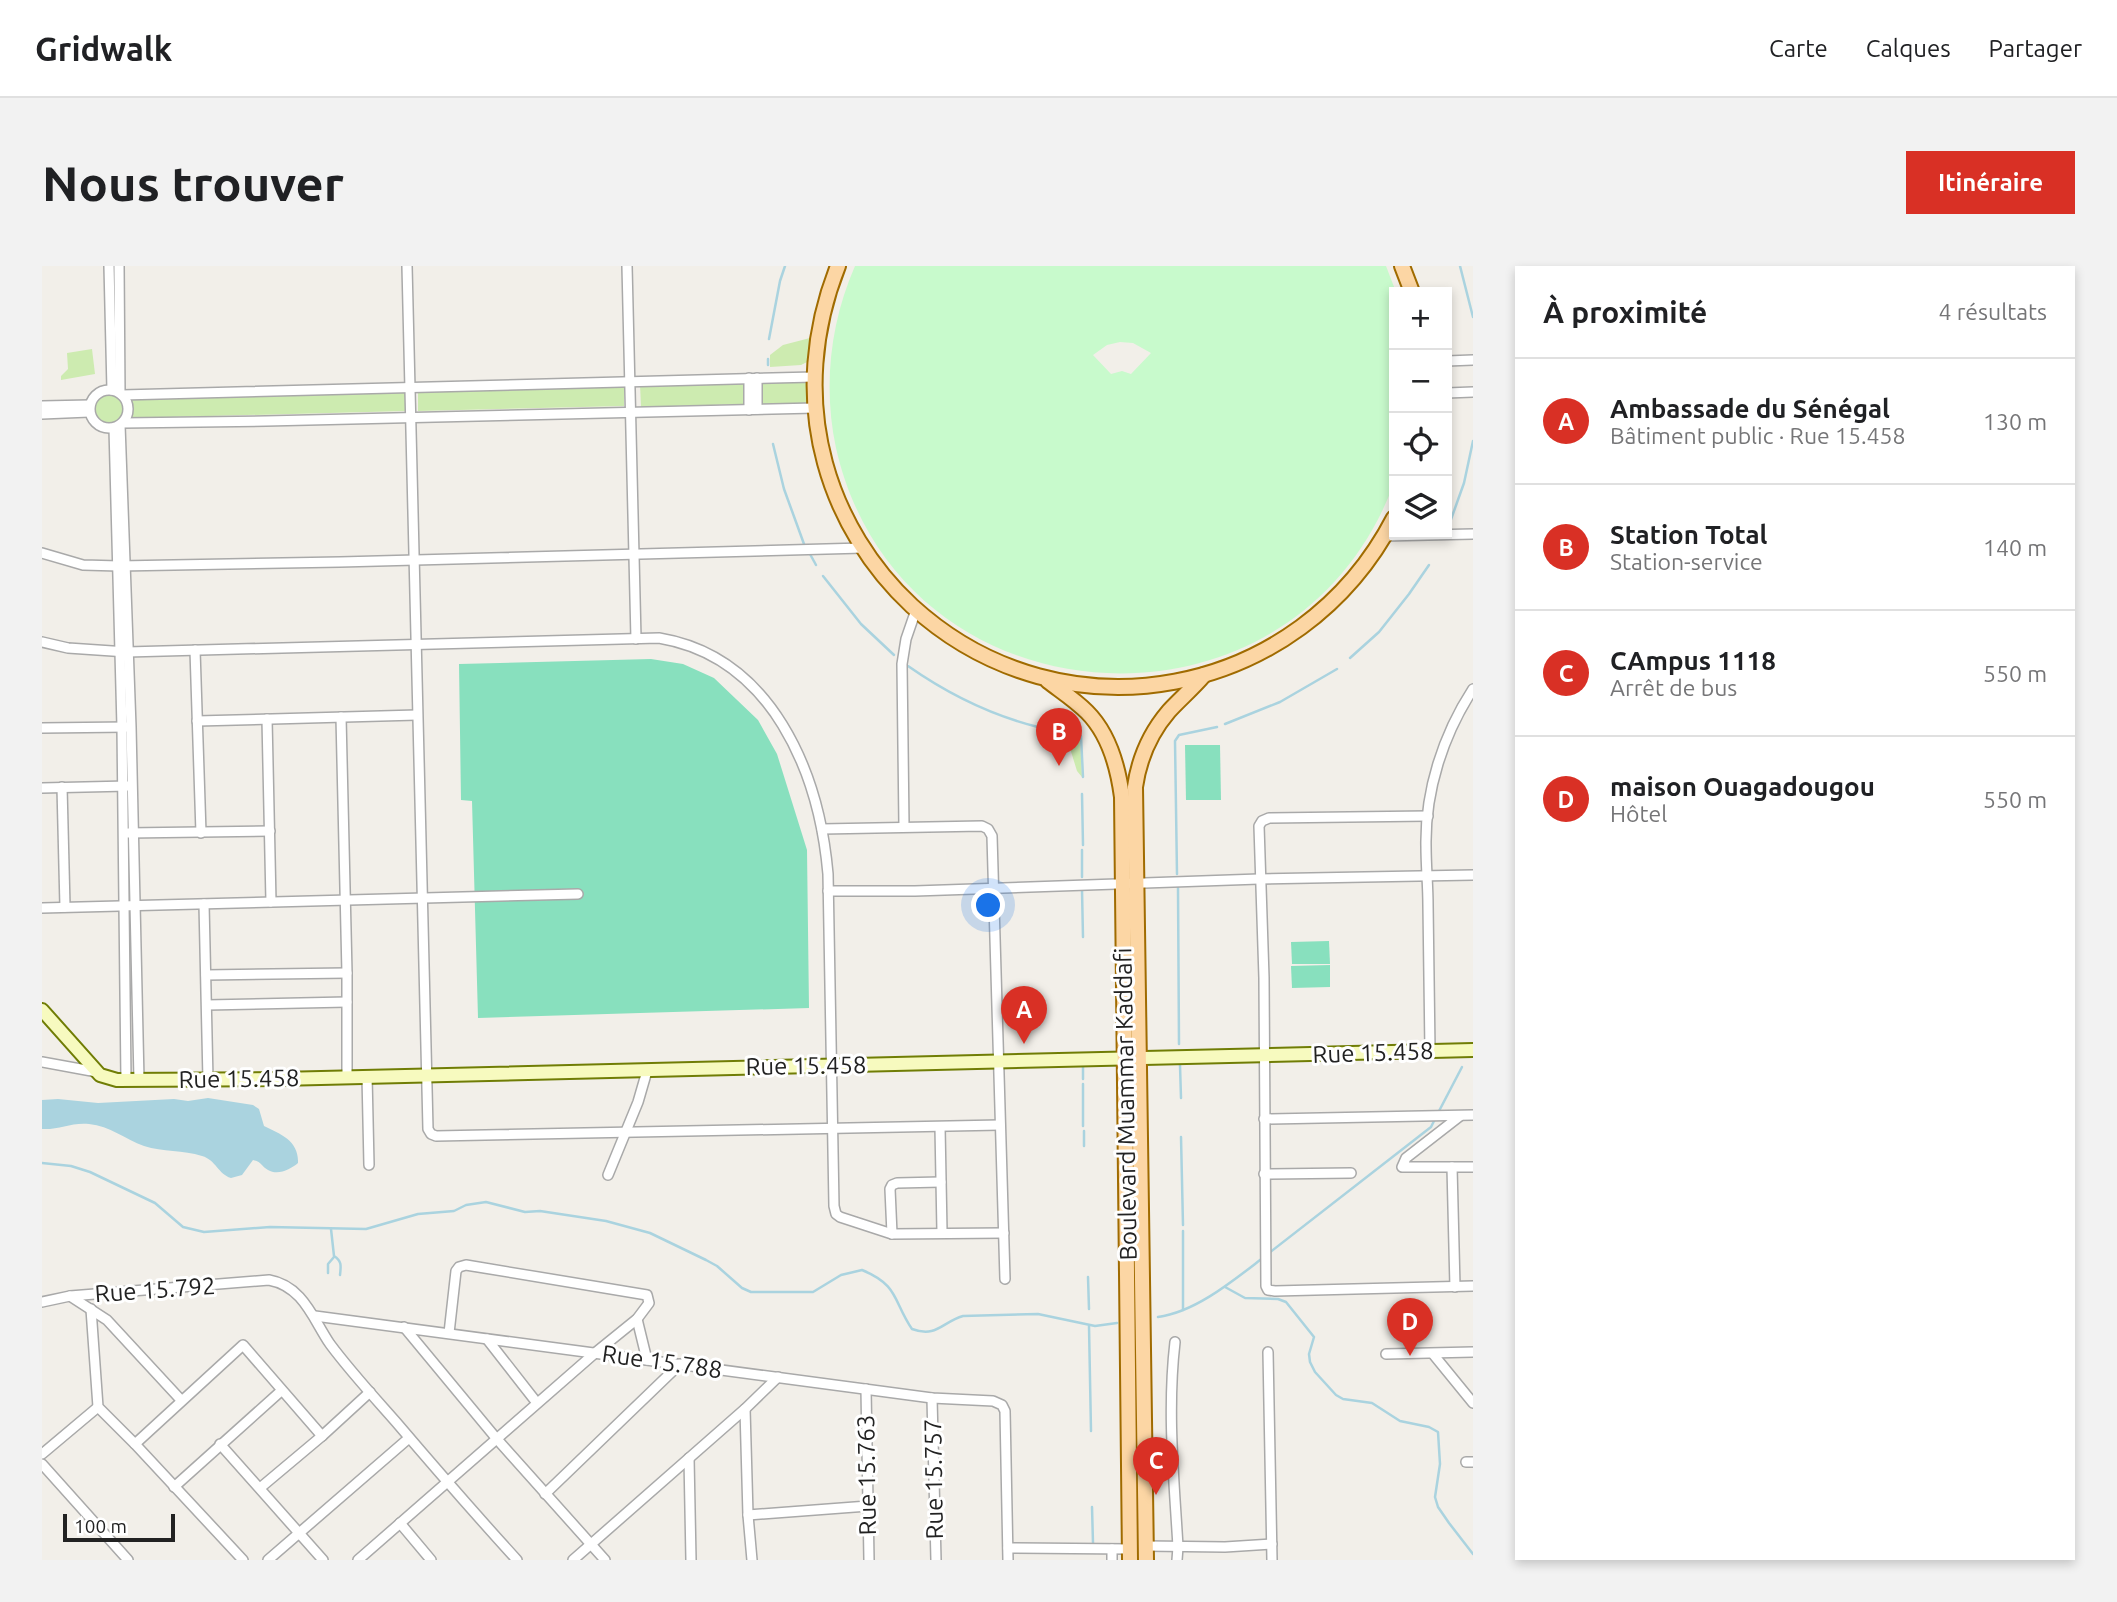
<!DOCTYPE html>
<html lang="fr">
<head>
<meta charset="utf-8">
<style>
	:root { --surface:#fff; --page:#f2f2f2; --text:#202124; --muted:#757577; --line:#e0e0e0; --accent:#d93025 }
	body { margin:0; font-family:Ubuntu,sans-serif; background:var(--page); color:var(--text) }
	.controls { position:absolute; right:21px; top:21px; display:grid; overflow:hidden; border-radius:0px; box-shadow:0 4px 10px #0003 }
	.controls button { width:63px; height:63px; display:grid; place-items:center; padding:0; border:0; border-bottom:2px solid var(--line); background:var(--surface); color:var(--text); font:35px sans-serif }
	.scale { position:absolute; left:21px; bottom:18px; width:112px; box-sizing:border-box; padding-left:7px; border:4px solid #222; border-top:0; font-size:19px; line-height:24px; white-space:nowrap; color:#222; -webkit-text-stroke:5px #fff; paint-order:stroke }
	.you { position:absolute; left:947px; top:640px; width:24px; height:24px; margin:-18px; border:5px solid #fff; border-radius:50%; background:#1a73e8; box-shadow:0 0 0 10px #1a73e833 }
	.badge { display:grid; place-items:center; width:46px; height:46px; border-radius:50%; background:var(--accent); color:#fff; font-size:23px; font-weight:700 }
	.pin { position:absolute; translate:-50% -58px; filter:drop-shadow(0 2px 4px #0008) }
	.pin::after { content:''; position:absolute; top:37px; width:24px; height:21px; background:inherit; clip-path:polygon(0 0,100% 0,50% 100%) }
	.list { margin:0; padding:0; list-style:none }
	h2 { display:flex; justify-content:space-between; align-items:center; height:91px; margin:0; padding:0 28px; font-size:30px }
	h2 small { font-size:23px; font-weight:400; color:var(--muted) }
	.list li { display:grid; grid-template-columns:46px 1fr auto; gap:21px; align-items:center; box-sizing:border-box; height:126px; padding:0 28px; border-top:2px solid var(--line) }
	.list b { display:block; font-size:26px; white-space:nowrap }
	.list p { margin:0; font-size:23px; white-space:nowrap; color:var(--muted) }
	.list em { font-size:23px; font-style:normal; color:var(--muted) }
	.icon { flex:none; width:38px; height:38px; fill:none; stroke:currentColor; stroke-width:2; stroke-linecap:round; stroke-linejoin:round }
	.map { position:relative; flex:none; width:1431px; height:1294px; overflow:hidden; border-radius:0px }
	header { display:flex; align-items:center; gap:42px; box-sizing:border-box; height:98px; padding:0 35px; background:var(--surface); border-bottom:2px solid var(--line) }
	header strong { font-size:33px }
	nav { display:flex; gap:38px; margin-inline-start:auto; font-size:24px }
	.intro { display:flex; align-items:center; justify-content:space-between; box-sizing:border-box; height:168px; padding:0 42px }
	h1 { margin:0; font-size:49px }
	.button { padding:18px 32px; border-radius:0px; background:var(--accent); color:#fff; font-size:24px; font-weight:700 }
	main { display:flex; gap:42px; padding:0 42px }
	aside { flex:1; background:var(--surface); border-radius:0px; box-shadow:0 4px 10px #0003 }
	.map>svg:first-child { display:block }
	.grass { fill:#cdebb0 }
	.park { fill:#c8facc; fill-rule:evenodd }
	.pitch { fill:#88e0be }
	.water { fill:#aad3df }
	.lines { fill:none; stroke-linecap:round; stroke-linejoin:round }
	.stream { stroke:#aad3df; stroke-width:2.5 }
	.minor-casing { stroke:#a9a9a9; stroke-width:12 }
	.secondary-casing { stroke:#707d05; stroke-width:16 }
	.primary-casing { stroke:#a06b00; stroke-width:18 }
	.minor { stroke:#fff; stroke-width:9 }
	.secondary { stroke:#f7fabf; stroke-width:12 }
	.primary { stroke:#fcd6a4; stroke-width:14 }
	.labels { text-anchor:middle; stroke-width:6; stroke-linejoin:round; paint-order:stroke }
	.street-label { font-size:24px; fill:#222; stroke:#fff }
</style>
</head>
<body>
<header>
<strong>Gridwalk</strong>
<nav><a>Carte</a><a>Calques</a><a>Partager</a></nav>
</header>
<div class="intro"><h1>Nous trouver</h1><a class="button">Itinéraire</a></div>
<main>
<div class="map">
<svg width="1431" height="1294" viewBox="0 0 1431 1294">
	<rect width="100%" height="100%" fill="#f2efe9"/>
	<g class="grass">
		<polygon points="768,72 765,96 759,99 728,101 728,89 741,79"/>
		<polygon points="50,83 53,108 19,114 19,110 26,103 25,87"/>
		<polygon points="767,113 767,137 720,138 719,114"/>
		<polygon points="704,115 705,138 599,141 598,118"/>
		<polygon points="582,119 582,140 376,145 376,123"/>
		<polygon points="364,122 364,145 90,152 88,129"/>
		<circle cx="67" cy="143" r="14"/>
		<polygon points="1006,463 1038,471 1040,511 1035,505 1027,479 1011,471"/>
	</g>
	<path class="park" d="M813 0H1344L1354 26H1352V217C1252 488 858 464 794 182 781 121 788 57 813 0ZM1078 76 1091 77 1109 87 1089 108 1080 105 1069 108 1051 89 1065 79Z"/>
	<g class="pitch">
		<polygon points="609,393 641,398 672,412 716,454 735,488 765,584 767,742 436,752 430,535 419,534 417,398"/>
		<polygon points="1143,479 1178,479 1179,534 1144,534"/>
		<polygon points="1287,675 1288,698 1250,698 1249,676"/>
		<polygon points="1288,699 1288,721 1250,722 1249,700"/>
	</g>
	<path class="water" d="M166 832 211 839 217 843 222 860C239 868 257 875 256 897 249 903 236 910 226 904 219 900 220 896 211 894L200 909 189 912C176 908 174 894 160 890 141 884 121 886 102 880 83 873 68 860 47 858 30 856 17 864 0 863V834L16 833 56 837 132 833 146 835Z"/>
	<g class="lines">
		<g class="stream">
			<polyline points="1418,0 1431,51"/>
			<polyline points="727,73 738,15 743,0"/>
			<polyline points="726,93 726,99"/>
			<polyline points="731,178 742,223 762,278"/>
			<polyline points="1407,259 1422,217 1431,175"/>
			<polyline points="768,288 774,299"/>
			<polyline points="781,310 819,358 852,389"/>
			<polyline points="1308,392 1337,366 1367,328 1387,299"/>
			<path d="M866 400C906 428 948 449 996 461"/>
			<polyline points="1183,458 1238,436 1295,403"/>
			<polyline points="1006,463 1039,470 1041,511"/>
			<polyline points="1040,528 1041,579"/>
			<polyline points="1135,608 1133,475 1137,469 1175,461"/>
			<polyline points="1040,611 1040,584"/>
			<polyline points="1136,622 1137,778"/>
			<polyline points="1040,624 1041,671"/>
			<polyline points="1138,799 1139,832"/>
			<polyline points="1041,813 1041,800"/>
			<polyline points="1041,818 1041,860"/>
			<polyline points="1396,847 1420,801"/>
			<polyline points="1042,865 1042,880"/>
			<polyline points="1139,871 1141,959"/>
			<path d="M0 897 29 900 48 906 113 937 141 961 162 966 228 961 324 963 376 948 412 945 424 939 444 936 483 946 498 945 564 955 608 967 664 994 675 1000 700 1022 709 1026H771L799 1009 820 1004C857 1019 851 1035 870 1063 895 1072 900 1056 921 1050L996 1048 1053 1060 1075 1057"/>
			<path d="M289 963 292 990C300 995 299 1000 298 1009"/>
			<polyline points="1141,965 1141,1044"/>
			<polyline points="1227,987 1389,861 1393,853"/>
			<polyline points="286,1007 286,998 292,991"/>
			<polyline points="1046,1011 1047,1043"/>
			<polyline points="1183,1021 1203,1032 1236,1033 1244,1036 1272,1071 1267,1088 1268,1096 1273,1106 1294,1129 1301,1133 1330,1137 1358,1155 1387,1161 1396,1166 1398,1198 1393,1231 1396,1241 1407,1257 1431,1288"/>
			<path d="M1116 1051C1154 1046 1192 1014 1222 991"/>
			<polyline points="1047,1060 1049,1165"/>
			<polyline points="1050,1241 1051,1277"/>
		</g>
		<g class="minor-casing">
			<g id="minor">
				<polyline points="67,0 70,124"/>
				<polyline points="77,0 78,127"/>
				<polyline points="365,0 386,863 389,868 394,870 958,859"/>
				<polyline points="585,0 594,373"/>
				<polyline points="1405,95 1431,94"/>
				<polyline points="707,112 707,144"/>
				<polyline points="715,112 715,143"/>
				<circle cx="67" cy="143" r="19"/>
				<polyline points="1405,127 1431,126"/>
				<polyline points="80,129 772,111"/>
				<polyline points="0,140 48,139"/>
				<polyline points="0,148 47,146"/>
				<polyline points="81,157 224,155 773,142"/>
				<polyline points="78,159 89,461 97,814"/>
				<polyline points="72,162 80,461 84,814"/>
				<polyline points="1342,270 1431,268"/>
				<polyline points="0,287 41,299 77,300 298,296 821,282"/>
				<path d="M0 376 26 382 85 386 617 372C730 391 777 506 786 608L792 940 794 948 798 951 850 968 962 967"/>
				<polyline points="153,384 159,567"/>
				<polyline points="299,451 305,707 305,811"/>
				<polyline points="225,453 229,636"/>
				<polyline points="155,455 375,449"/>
				<polyline points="0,462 86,461"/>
				<polyline points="20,521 23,641"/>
				<polyline points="0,522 86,520"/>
				<polyline points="1386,550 1227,552 1220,555 1217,560 1222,712 1224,1020 1226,1024 1233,1025 1431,1020"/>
				<polyline points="862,560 860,398 864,373 874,344"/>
				<polyline points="780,563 940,560 946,563 950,570 963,1013"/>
				<polyline points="86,567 228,565"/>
				<polyline points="786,625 873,625 1217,613 1431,609"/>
				<polyline points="162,638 166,814"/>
				<polyline points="0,642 536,628"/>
				<polyline points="164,709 305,707"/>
				<polyline points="165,739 305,736"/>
				<path d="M1388 785C1387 736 1387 688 1386 639 1386 620 1384 600 1384 580 1383 525 1401 469 1431 423"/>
				<polyline points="0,796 55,806"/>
				<polyline points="325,810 327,899"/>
				<polyline points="1418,850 1364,892 1360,901 1431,901"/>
				<polyline points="1222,853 1431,849"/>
				<polyline points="898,861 900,966"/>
				<polyline points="1410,901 1413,1021"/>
				<polyline points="1222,908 1309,907"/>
				<polyline points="566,909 596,836 605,805"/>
				<polyline points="850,968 848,923 850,919 855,917 899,916"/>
				<polyline points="28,1030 65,1054 139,1134"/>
				<path d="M0 1036 28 1030 227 1014C261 1020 271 1053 288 1078 308 1105 332 1131 354 1156 394 1203 434 1249 475 1294"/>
				<polyline points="49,1043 56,1141 93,1178 201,1294"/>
				<polyline points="273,1050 890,1132 951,1135 960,1139 963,1145 966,1294"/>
				<polyline points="595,1053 605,1094"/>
				<polyline points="362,1061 454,1172 563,1294"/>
				<polyline points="445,1073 495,1137"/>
				<path d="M1133 1076C1125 1145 1132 1212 1136 1281L1135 1294"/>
				<polyline points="1226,1086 1230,1294"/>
				<polyline points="1344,1088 1431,1086"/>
				<polyline points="1391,1088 1431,1137"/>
				<polyline points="824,1123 827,1294"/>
				<polyline points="890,1132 894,1294"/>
				<polyline points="703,1143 706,1249 710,1294"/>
				<polyline points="280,1170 328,1126"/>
				<polyline points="93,1178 201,1079 280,1170 218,1222"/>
				<polyline points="178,1178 281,1294"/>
				<polyline points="0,1188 56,1141"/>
				<polyline points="647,1192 649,1294"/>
				<polyline points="1424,1196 1431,1196"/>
				<polyline points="0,1198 86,1294"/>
				<polyline points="132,1221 239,1125"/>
				<polyline points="503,1228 638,1098"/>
				<polyline points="706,1249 826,1240"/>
				<polyline points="358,1257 389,1294"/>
				<polyline points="1104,1280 1183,1281 1230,1278"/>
				<polyline points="966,1282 1088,1283"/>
				<polyline points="1070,1283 1070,1294"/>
				<polyline points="226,1294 367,1172"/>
				<polyline points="316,1294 553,1087 595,1053 607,1037 605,1029 424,999 417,1001 414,1005 407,1067"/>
				<polyline points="531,1294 703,1143 736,1111"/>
			</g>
		</g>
		<g class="secondary-casing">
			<polyline id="secondary" points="0,744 58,809 75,814 237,813 1431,784"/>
		</g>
		<g class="primary-casing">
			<g id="primary">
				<path d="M796 0C771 63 765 131 783 197 798 252 829 302 870 340 1022 479 1259 432 1352 252"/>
				<polyline points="1360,0 1370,26"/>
				<path d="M1006 415C1019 425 1033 434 1045 446 1067 468 1076 501 1080 531L1088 1294"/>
				<path d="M1104 1294 1093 521C1097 493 1109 466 1127 445 1138 433 1151 422 1162 409"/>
			</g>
		</g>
		<use href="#minor" class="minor"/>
		<use href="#secondary" class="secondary"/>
		<use href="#primary" class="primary"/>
	</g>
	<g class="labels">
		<g class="street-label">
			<text transform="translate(1331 787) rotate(-2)" y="8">Rue 15.458</text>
			<text transform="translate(764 800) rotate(-1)" y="8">Rue 15.458</text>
			<text transform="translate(197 813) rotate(-1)" y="8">Rue 15.458</text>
			<text transform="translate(1084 838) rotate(-91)" y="8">Boulevard Muammar Kaddafi</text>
			<text transform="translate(113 1024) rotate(-4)" y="8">Rue 15.792</text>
			<text transform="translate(620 1096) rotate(8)" y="8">Rue 15.788</text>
			<text transform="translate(825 1209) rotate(-91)" y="8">Rue 15.763</text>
			<text transform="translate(892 1213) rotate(-91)" y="8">Rue 15.757</text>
		</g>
	</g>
</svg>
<div class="controls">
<button>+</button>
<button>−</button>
<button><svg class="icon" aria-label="locate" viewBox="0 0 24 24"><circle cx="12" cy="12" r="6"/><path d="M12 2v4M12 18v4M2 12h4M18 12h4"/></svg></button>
<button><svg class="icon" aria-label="layers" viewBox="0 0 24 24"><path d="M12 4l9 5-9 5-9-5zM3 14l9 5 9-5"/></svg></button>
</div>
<div class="scale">100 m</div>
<div class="you"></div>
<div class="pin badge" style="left:982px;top:778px">A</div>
<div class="pin badge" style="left:1017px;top:500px">B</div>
<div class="pin badge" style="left:1114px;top:1229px">C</div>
<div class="pin badge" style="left:1368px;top:1090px">D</div>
</div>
<aside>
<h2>À proximité<small>4 résultats</small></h2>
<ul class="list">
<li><span class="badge">A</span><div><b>Ambassade du Sénégal</b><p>Bâtiment public · Rue 15.458</p></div><em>130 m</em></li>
<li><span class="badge">B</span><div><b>Station Total</b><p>Station-service</p></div><em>140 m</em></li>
<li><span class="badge">C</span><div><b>CAmpus 1118</b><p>Arrêt de bus</p></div><em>550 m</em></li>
<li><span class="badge">D</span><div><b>maison Ouagadougou</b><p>Hôtel</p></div><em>550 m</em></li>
</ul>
</aside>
</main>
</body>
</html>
